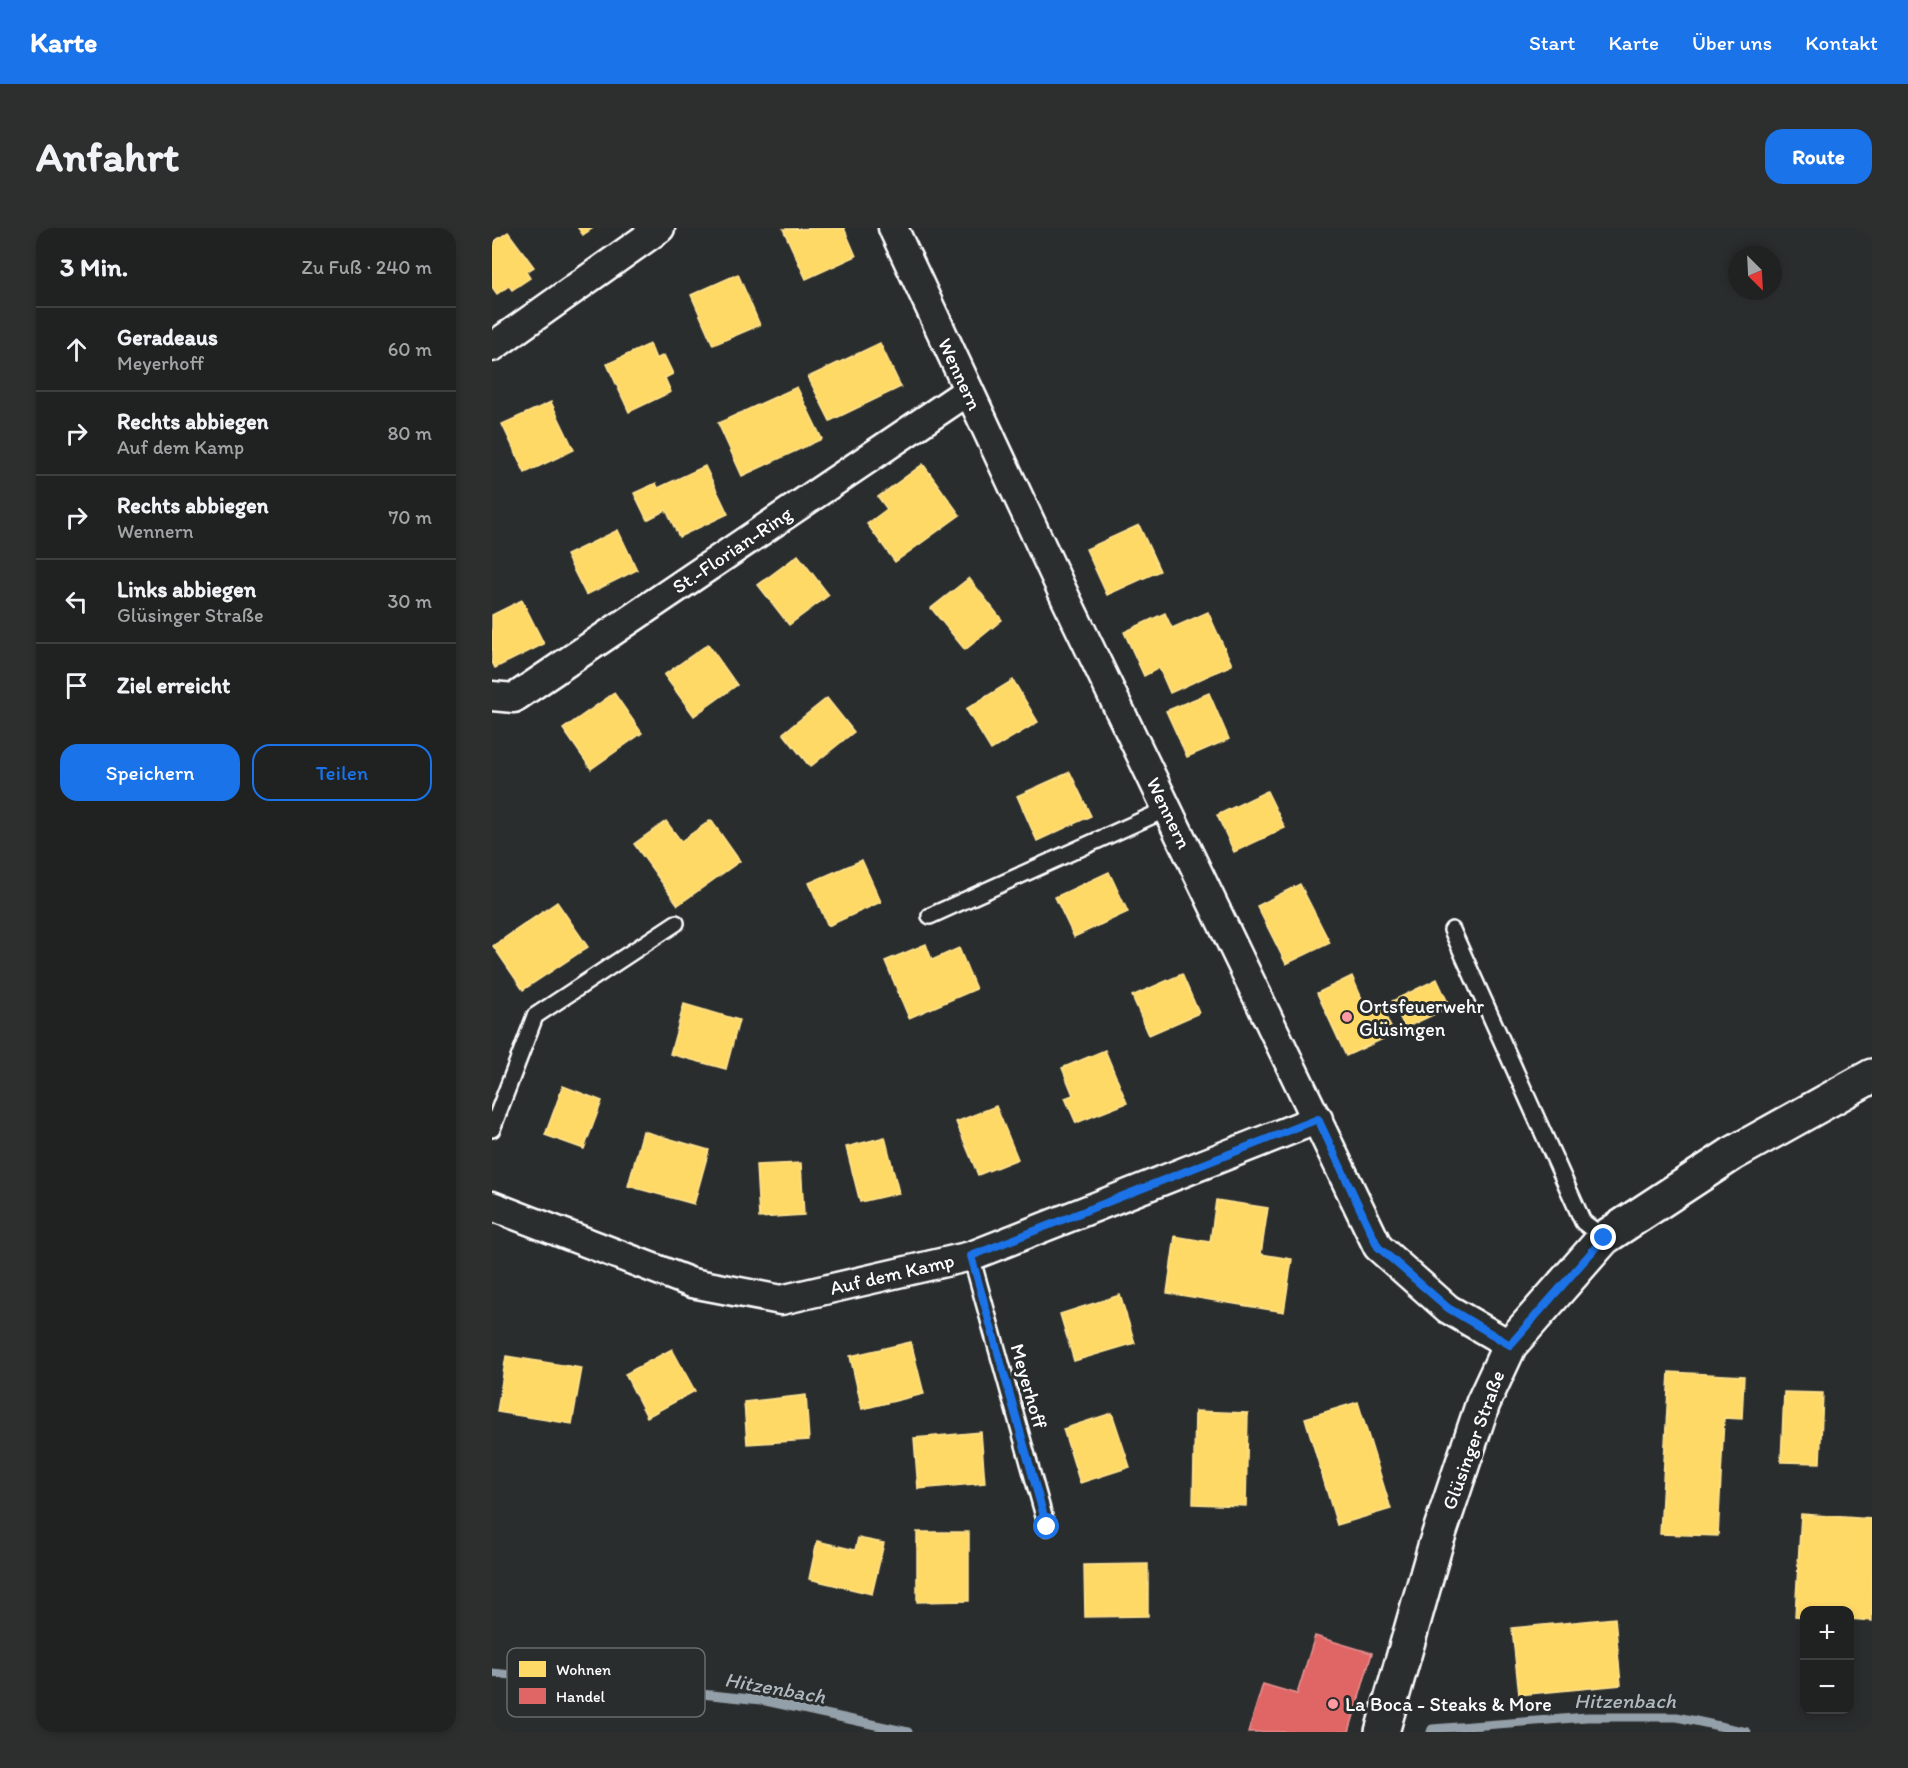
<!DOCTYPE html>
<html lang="de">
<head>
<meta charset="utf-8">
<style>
	:root { --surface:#202222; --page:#2d2f2f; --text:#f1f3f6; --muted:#a2a4a5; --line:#3d3f40; --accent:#1a73e8 }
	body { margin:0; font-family:Itim,sans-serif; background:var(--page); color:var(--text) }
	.controls { position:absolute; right:18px; bottom:18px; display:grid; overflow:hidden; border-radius:12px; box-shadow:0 3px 9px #0003 }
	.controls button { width:54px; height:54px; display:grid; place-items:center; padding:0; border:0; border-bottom:2px solid var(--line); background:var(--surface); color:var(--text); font:30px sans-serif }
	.compass { position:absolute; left:1236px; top:18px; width:54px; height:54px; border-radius:50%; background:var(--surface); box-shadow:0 3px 9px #0003; rotate:156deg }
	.stop { position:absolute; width:18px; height:18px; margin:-14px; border:4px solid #1a73e8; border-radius:50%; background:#fff }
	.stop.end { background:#1a73e8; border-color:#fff; box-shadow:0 2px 6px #0008 }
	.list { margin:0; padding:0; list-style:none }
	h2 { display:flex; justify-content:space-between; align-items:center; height:78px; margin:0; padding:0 24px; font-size:26px }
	h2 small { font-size:20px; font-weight:400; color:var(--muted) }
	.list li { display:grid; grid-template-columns:39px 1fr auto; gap:18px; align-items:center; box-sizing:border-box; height:84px; padding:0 24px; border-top:2px solid var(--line) }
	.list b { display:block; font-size:22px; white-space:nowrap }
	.list p { margin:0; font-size:20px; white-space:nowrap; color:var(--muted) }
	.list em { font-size:20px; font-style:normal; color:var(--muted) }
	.actions { display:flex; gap:12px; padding:18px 24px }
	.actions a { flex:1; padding:14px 0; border:2px solid var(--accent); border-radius:18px; text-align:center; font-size:21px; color:var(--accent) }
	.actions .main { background:var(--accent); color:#fff }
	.icon { flex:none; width:33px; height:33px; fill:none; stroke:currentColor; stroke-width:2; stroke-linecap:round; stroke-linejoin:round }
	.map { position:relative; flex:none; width:1380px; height:1504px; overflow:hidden; border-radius:18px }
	header { display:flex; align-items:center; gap:36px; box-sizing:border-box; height:84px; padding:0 30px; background:var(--accent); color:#fff }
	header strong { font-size:28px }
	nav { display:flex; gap:33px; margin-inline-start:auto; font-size:21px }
	.intro { display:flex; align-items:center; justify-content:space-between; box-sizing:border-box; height:144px; padding:0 36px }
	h1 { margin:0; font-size:42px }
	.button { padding:15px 27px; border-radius:18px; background:var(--accent); color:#fff; font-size:21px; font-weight:700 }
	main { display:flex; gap:36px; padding:0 36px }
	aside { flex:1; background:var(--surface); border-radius:18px; box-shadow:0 3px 9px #0003 }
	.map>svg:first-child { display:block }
	.homes { fill:#ffd966; stroke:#ffe494; stroke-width:1.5 }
	.shops { fill:#e06666; stroke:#e99494; stroke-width:1.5 }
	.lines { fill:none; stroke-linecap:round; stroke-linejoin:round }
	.stream { stroke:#94a0a9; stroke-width:9 }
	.service-casing { stroke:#fff; stroke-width:20 }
	.minor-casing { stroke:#fff; stroke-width:33 }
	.tertiary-casing { stroke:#fff; stroke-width:38 }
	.service { stroke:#2a2d2e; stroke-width:15 }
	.minor { stroke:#2a2d2e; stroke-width:28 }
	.tertiary { stroke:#2a2d2e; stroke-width:33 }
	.route { stroke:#1a73e8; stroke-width:8 }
	.poi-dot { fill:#ff9aa2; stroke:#2a2d2e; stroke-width:2 }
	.labels { text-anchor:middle; stroke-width:6; stroke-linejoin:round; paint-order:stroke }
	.street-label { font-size:20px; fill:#fff; stroke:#2a2d2e }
	.poi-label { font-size:20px; fill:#fff; stroke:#2a2d2e; text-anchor:start }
	.water-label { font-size:21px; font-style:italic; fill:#afb8bf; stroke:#2a2d2e }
	.key { fill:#2a2d2e; stroke:#6a6c6d; stroke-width:1.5 }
	.key-label { font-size:16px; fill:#fff }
</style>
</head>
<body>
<header>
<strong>Karte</strong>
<nav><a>Start</a><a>Karte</a><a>Über uns</a><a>Kontakt</a></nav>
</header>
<div class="intro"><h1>Anfahrt</h1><a class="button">Route</a></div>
<main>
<aside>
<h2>3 Min.<small>Zu Fuß · 240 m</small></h2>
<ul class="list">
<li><svg class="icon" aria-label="ahead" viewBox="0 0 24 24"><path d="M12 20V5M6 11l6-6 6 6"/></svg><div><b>Geradeaus</b><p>Meyerhoff</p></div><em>60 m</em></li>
<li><svg class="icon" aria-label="right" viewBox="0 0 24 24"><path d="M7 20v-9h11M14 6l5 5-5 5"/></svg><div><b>Rechts abbiegen</b><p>Auf dem Kamp</p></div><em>80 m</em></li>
<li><svg class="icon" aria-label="right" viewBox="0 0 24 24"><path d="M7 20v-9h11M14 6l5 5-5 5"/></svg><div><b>Rechts abbiegen</b><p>Wennern</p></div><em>70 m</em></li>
<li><svg class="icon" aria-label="left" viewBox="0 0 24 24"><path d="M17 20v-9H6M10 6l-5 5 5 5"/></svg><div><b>Links abbiegen</b><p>Glüsinger Straße</p></div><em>30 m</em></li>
<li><svg class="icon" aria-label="arrive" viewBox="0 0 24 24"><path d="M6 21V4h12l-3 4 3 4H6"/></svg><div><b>Ziel erreicht</b></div></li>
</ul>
<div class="actions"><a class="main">Speichern</a><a>Teilen</a></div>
</aside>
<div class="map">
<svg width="1380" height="1504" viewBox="0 0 1380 1504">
	<rect width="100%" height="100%" fill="#2a2d2e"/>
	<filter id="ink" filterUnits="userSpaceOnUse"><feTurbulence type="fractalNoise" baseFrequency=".0167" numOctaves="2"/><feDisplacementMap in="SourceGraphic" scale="12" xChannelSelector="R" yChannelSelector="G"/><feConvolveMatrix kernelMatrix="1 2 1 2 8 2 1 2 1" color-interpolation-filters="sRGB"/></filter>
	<g filter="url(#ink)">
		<g class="homes">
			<polygon points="86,0 101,0 91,7"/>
			<polygon points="352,0 364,28 314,51 291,1"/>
			<polygon points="16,4 42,39 34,44 38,50 20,62 17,58 5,66 0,59 0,15"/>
			<polygon points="246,46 268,97 221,117 199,67"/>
			<polygon points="388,115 409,159 338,193 316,149"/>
			<polygon points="158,116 164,131 172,127 181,146 173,150 179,164 137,184 115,136"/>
			<polygon points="305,159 330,211 250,248 226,195"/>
			<polygon points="59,174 82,222 33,245 10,196"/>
			<polygon points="431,236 468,287 403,334 375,296 395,281 386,269"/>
			<polygon points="213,238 236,286 187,309 174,282 155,292 142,265 164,255 166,260"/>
			<polygon points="647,297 668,343 615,367 594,321"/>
			<polygon points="126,302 145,342 94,367 74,327"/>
			<polygon points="306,327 337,367 297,397 266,357"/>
			<polygon points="477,350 510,392 473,422 439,380"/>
			<polygon points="30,372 52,416 3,440 0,434 0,387"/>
			<polygon points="716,384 740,437 678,465 667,440 652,448 632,404 673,385 680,400"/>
			<polygon points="216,416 245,457 202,488 172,447"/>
			<polygon points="521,452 546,494 499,522 474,481"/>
			<polygon points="122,465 150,505 99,541 71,501"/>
			<polygon points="717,465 737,511 695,529 674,483"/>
			<polygon points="335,470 362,504 318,539 291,505"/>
			<polygon points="578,544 599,588 545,613 525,568"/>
			<polygon points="775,563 793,600 742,624 725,587"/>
			<polygon points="219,592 248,633 186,677 142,616 174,593 189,613"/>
			<polygon points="370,632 389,674 336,698 317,655"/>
			<polygon points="617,644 636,684 582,709 563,669"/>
			<polygon points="808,656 838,715 794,736 765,678"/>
			<polygon points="65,674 96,719 31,762 1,718"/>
			<polygon points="434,716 440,732 467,720 484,761 417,790 393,733"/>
			<polygon points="690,746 707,785 657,807 640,768"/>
			<polygon points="860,748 875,782 888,776 902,806 854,828 825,765"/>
			<polygon points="945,751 958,779 913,800 900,773"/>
			<polygon points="192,776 247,792 234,841 178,826"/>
			<polygon points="613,822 635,875 584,895 573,870 581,867 570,840"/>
			<polygon points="71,858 110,873 92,921 53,907"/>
			<polygon points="504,878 526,931 486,947 464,894"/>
			<polygon points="151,903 217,922 202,976 136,958"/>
			<polygon points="393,909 407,965 368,974 354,919"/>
			<polygon points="309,935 312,987 267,990 264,937"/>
			<polygon points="724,972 776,980 769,1026 800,1031 792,1084 675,1065 683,1008 718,1014"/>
			<polygon points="628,1067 643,1115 582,1133 568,1086"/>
			<polygon points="419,1114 432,1166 370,1181 358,1128"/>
			<polygon points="180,1121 203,1163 155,1189 133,1146"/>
			<polygon points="14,1128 90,1140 80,1196 5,1184"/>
			<polygon points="1177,1144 1252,1148 1250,1191 1232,1190 1226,1308 1168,1306"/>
			<polygon points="1292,1164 1331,1165 1328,1235 1289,1234"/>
			<polygon points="314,1167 317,1212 255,1216 252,1174"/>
			<polygon points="866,1174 899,1281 845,1297 813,1190"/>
			<polygon points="703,1183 756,1185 754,1278 701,1276"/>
			<polygon points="620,1185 638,1239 588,1255 571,1201"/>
			<polygon points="489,1204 493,1255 426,1261 422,1210"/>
			<polygon points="1309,1286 1380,1291 1380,1393 1358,1391 1358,1382 1312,1382 1312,1389 1303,1388"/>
			<polygon points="425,1304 477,1304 477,1373 425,1374"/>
			<polygon points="366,1310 392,1315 380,1366 317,1351 325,1313 363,1322"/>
			<polygon points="656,1336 656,1388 593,1389 592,1337"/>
			<polygon points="1123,1390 1129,1457 1027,1467 1020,1400"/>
		</g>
		<polygon class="shops" points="823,1408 880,1425 857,1504 756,1504 771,1456 805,1466"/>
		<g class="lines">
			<g class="stream">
				<polyline points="0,1445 269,1472 416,1504"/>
				<polyline points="939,1504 940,1501 1095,1489 1185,1489 1255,1504"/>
			</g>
			<g class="service-casing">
				<g id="service">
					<polyline points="438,688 675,581"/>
					<polyline points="960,702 1091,994 1112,1010"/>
					<polyline points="0,901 43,788 184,695"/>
					<polyline points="479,1028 555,1299"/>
				</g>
			</g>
			<g class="minor-casing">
				<g id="minor">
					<polyline points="401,0 574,371 886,1019 956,1081 1018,1117"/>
					<polyline points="0,119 168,0"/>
					<polyline points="0,468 22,470 476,163"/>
					<polyline points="0,978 200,1055 289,1072 479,1028 826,891"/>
				</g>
			</g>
			<g class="tertiary-casing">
				<polyline id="tertiary" points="890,1504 944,1315 991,1175 1018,1117 1112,1010 1240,926 1380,848"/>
			</g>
			<use href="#service" class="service"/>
			<use href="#minor" class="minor"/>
			<use href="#tertiary" class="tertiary"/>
		</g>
	</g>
	<g class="lines" filter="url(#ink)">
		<polyline class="route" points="555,1299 479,1028 826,891 886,1019 956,1080 1018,1117 1112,1010"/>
	</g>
	<g class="poi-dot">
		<circle cx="855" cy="789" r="6"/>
		<circle cx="841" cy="1476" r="6"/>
	</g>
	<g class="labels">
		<g class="street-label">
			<text transform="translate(468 146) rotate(65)" y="7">Wennern</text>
			<text transform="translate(240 322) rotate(-34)" y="7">St.-Florian-Ring</text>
			<text transform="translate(677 585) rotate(64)" y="7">Wennern</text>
			<text transform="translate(400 1046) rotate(-13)" y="7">Auf dem Kamp</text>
			<text transform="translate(537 1158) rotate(74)" y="7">Meyerhoff</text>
			<text transform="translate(981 1212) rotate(-70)" y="7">Glüsinger Straße</text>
		</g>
		<g class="poi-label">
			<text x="867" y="785">Ortsfeuerwehr<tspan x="867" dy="23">Glüsingen</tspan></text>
			<text x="853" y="1483">La Boca - Steaks &amp; More</text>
		</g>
		<g class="water-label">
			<text transform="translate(283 1460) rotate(10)" y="7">Hitzenbach</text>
			<text x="1133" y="1480">Hitzenbach</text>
		</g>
	</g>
	<rect x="15" y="1420" width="198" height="69" rx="9" class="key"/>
	<rect x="27" y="1433" width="27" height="16" fill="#ffd966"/>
	<rect x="27" y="1460" width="27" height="16" fill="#e06666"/>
	<g class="key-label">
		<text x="64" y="1447">Wohnen</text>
		<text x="64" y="1474">Handel</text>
	</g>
</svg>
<div class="controls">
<button>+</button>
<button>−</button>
</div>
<svg class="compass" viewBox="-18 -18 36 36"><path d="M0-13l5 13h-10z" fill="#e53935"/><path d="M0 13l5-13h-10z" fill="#a2a4a5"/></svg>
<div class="stop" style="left:555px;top:1299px"></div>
<div class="stop end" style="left:1112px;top:1010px"></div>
</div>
</main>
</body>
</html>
